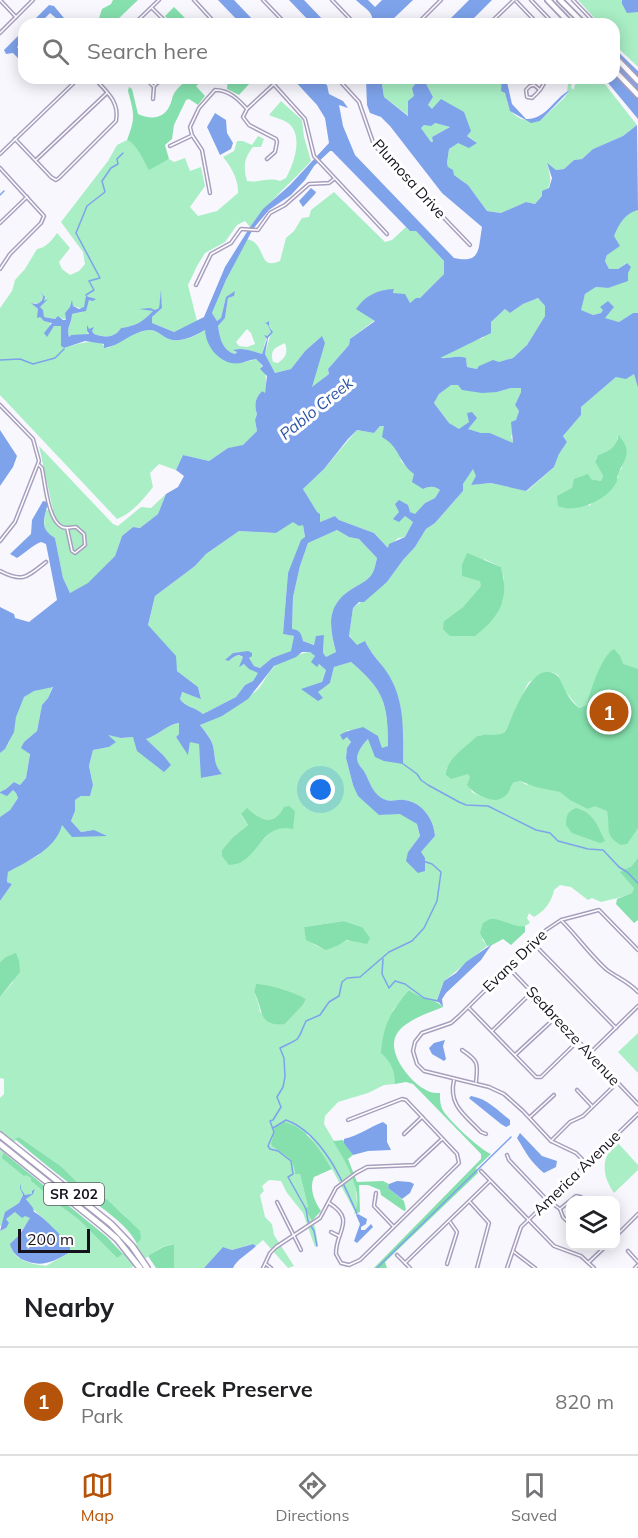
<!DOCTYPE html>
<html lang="en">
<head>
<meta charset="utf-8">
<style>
	:root { --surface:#fff; --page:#f2f2f2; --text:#202124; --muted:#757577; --line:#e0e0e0; --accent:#b45309 }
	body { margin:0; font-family:Mulish,sans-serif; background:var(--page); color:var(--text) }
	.controls { position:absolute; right:18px; bottom:18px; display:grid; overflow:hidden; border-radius:12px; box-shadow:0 3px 15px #0003 }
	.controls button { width:54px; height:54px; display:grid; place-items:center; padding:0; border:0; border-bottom:2px solid var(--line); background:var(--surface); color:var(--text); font:30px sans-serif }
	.scale { position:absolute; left:18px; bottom:15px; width:72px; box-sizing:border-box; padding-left:6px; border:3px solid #16121d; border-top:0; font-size:16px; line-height:21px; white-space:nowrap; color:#16121d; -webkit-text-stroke:4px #fff; paint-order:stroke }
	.you { position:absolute; left:321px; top:790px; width:21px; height:21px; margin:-15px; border:4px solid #fff; border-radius:50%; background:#1a73e8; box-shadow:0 0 0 9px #1a73e833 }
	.badge { display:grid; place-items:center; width:39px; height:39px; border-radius:50%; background:var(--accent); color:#fff; font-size:20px; font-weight:700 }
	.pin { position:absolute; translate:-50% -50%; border:3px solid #fff; box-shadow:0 2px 6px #0006 }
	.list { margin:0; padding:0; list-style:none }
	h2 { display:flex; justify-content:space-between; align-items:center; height:78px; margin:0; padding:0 24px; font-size:26px }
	h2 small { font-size:20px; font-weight:400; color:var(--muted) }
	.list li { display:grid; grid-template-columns:39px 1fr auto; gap:18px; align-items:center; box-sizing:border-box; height:108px; padding:0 24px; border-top:2px solid var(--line) }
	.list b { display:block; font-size:22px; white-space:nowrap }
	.list p { margin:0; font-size:20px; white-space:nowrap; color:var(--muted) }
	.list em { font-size:20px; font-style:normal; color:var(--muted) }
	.icon { flex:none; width:33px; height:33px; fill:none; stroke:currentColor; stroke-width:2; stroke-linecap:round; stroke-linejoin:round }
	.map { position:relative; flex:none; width:638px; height:1268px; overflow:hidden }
	.search { position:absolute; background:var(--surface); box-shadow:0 3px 15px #0003; left:18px; right:18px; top:18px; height:66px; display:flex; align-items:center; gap:15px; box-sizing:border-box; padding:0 21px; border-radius:18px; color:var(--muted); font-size:22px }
	.sheet { height:186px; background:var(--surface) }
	nav { display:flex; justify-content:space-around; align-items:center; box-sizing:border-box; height:84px; border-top:2px solid var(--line); background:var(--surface); font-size:16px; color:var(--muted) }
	nav a { display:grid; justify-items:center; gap:3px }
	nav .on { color:var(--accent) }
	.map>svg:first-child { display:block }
	.green { fill:#a9eec5; fill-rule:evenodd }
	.forest { fill:#85e0ad }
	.water { fill:#7ea3eb; fill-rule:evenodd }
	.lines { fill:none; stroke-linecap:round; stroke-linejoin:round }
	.stream { stroke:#7ea3eb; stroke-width:1.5 }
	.minor-casing { stroke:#a89fbe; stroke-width:4.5 }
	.trunk-casing { stroke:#a89fbe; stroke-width:8 }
	.motorway-casing { stroke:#a89fbe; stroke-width:8 }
	.minor { stroke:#fff; stroke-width:1.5 }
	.trunk { stroke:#fff; stroke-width:4.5 }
	.motorway { stroke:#fff; stroke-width:5 }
	.labels { text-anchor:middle; stroke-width:6; stroke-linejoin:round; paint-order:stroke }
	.shield { fill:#fff; stroke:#5c5961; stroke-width:1.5 }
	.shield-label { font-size:14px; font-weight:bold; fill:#16121d }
	.street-label { font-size:15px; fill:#16121d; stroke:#fff }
	.water-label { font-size:16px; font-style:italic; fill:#2951a6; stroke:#fff }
</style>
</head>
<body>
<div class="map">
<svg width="638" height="1268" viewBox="0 0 638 1268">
	<rect width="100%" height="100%" fill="#f9f7fe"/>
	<g class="green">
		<polygon points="578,0 622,0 622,4 627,12 638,12 638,67 614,44 614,24 600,24"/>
		<polygon points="381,78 420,78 412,88 415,95 409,116 384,97"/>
		<path d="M423 78H502V90C507 95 506 98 508 104 512 119 527 122 540 121L565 97 569 90 567 91 569 78H573L571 87 573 90 578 78H600L637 125 623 136 593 149 582 159 574 160 564 169 556 170 547 164C554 186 549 188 535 204L526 202 502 213 487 211 468 185 454 175 448 168 447 163 449 149 458 142H476L432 110 428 105 433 97Z"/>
		<path d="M281 101 302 120 304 137 311 161C291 183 268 202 250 227L245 221 237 225 225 242 205 253 197 266 188 285 197 321 174 332 152 323V317L162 308 161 293 159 308 155 310 142 309 154 311C144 322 135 326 121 328 115 338 104 338 94 334L92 331 93 328 86 335H71L68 337C67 328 72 323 72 314L83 312 89 300H93L89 296 83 309 73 306V304L65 313 66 320 58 317 55 319 44 317 39 307 44 301V295L40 292 43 296 40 303H32L38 309 40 317 47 322 51 321 48 333 56 324 61 326V346L64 348C78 344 96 337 108 348 120 342 133 333 147 330 157 329 161 336 169 339 181 343 196 336 205 330 214 348 218 364 242 362 247 362 251 360 256 359 267 370 267 378 265 394L262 391C255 398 254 405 257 414L255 420 257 431 243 446 228 448 209 461 183 455 176 470 159 464 150 473 153 487C144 499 131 514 117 519L0 395V308L12 291 15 280 25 269 37 249C46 248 52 240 57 233L70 248 59 262 62 269 70 275 79 271 85 264 83 252 61 222 108 161 117 145 127 140C139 146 143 158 149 169L169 159 174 162 185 158 190 171 201 167 205 186 190 207 198 216 217 211 238 193C239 181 231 166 223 157L234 151 237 141H243L252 145 258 136 264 139 261 147H253C244 158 243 167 247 181 259 183 268 177 280 181L286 178C294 164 304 135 288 123 283 119 275 118 269 115Z"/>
		<polygon points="435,123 450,127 432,137 433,142 431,142 421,128 424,125"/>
		<path d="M334 192 385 242 392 240 406 227 410 231H416L444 261V274L420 298 410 303 399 295 393 293 394 289 375 320 350 339 349 345 328 369 329 374 311 388 322 336 305 351 291 369 275 373 265 354 272 329 269 326V321L268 324 271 332 267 336 262 354 244 349H235L237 351 235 354C222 350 220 338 218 326L225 318 228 298 234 296V294L226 297 221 318 217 321 212 313 226 280 247 239C250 240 254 241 256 244 265 253 261 269 280 261L286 238 294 231 302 218 309 217 311 210ZM247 329 251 333 255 344 247 347 239 346 236 342ZM285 343C288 353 286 357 278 363L273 362C270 350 274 348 285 343Z"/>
		<path d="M638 210V313H633L619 322 604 318 603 310 601 313 593 315 580 310 585 294 596 287 608 288 628 273V266L626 263 618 269H609L605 261C612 243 616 214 638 210Z"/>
		<path d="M538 298 545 306V316L527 345 513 358 477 369 467 367 466 358C456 355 449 359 439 358L471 341 483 338 491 322 505 309 510 313 523 304Z"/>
		<path d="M634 374 638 388V867L632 866 627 869 634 888 632 893C621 898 612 899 601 902L592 898 588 900 571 887 560 885 554 890C552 901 545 911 534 917L529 913 527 918 530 923C523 928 518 928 511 925L482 939 487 946 444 981 437 999 439 1003 417 997 409 990 393 1010 389 1060 395 1072V1084L384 1085 368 1093 338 1102 325 1116 324 1124 344 1158 355 1184 358 1210 355 1212 332 1169 308 1134H275L272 1139 274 1148C287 1156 293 1156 295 1173L300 1174 308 1207 305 1209 315 1227 318 1245 315 1247 303 1213 287 1193 281 1181 269 1180 262 1186 264 1191 260 1195 265 1217 272 1224 274 1235 294 1266 288 1268 263 1240 256 1246 252 1244 232 1250 223 1247 204 1268H174L173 1244 162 1247 131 1268H0V1231L6 1228V1219L15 1212 31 1218C24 1228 15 1237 11 1248 17 1262 32 1264 46 1266L70 1252C62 1241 54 1230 45 1220 38 1212 30 1210 26 1198L31 1195H25L21 1190 23 1195 19 1203C9 1208 7 1214 3 1225L0 1226V1098L4 1094V1079L0 1078V997L13 982 7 957 0 962V901L12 884 7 882 8 872 39 855 62 824 73 837 94 830 81 832 71 821 75 811V800L81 796H90L93 785 89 766 93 750 109 747 115 742 106 734 121 738 133 737 163 755 146 739C159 735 166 725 180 723L179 734 176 737 188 754 190 741 199 744 202 778 221 774C213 763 216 758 213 746 211 738 205 731 200 725 222 716 238 705 256 691 263 685 266 675 273 668 278 662 303 652 310 652L315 656 312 662 319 664 326 670 318 692 330 683 334 667 351 662C384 690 388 703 388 746L382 749 378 736 347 730V737L351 742 347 748 346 758 353 785 379 815 400 813 417 824 420 836 408 852 420 853 435 836C434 819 422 802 404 800 398 799 391 802 385 800 372 795 370 781 364 771 361 767 357 765 357 759 357 752 363 744 368 739L402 764C403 729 406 698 384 669 378 659 370 652 365 642L357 646 349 635 353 608 387 582 403 560 415 547 426 529 435 523 463 491V484L473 468 477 476 471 485 491 483 527 491 554 467 559 454 567 442 563 436 581 415V407L616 377ZM618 436 622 468 618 472 617 481 589 506 572 488 591 479 601 481 603 476 595 460 598 455C610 451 615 449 618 436ZM484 559 501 567 504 578 503 601 444 621 463 607 481 586ZM552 672 558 675 564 690 579 708 583 706 527 785 520 781 513 783C503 804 490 802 472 792L468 782 471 777 468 774 446 769 456 756 480 735H499L505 732 528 683 540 675ZM252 813C261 820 270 822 280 815L284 827 273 830 242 862 222 850 233 837 248 825 241 815ZM344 921 362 927 353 940C337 940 336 954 317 946 308 942 306 936 304 927ZM256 984C269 984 295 992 306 999L303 1005 285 1024 260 1012 258 1002 254 992ZM19 1137 62 1167 78 1183 108 1200 124 1215 141 1239 137 1244 117 1258 78 1219 59 1205V1201L53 1198 31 1181V1178L2 1154Z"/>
		<polygon points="451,384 497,392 511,388 521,388 521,392 515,405 519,411 511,437 514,444 490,433 481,433 467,429 469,422 459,430 449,423 434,403 439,394"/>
		<path d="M380 426H385L383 437 391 442 399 451 401 461 414 474 423 489C430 486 434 486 440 490L435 498 425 503 415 515 410 512H399L394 519 405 516 413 522 405 537 398 538 388 548 374 533 339 520 335 516 320 522 317 513 303 489 324 469 357 430 374 433Z"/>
		<path d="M39 446 113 524 118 526 141 507 151 508 166 494 158 514 140 528 133 527 122 536 115 556 89 583 70 593 63 578 55 538C41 530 44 524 46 510H53Z"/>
		<path d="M293 521 303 525 305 538 288 573 283 634 294 636 292 651 272 658 260 668 254 666 245 652 233 653 226 660 229 661 236 655 243 657 240 666 244 664 259 673 253 681 245 685 236 697 203 714C195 707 185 707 180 699L181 692 201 698 198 687 177 671 148 625 155 596 195 566 206 554 239 531 276 533Z"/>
		<path d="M337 530 349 537 359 539 377 558C376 562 375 568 373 572 370 579 362 583 355 587 327 603 328 623 336 652L326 658 323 654 324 635 315 645 303 641 292 629 293 597 300 566 308 543Z"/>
		<path d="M53 686 48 698 42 705 37 731 24 742 22 748 30 753 26 778 20 785 14 782 6 789 0 792V753C19 739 11 709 25 696 33 690 44 688 53 686Z"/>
		<polygon points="13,790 16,793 18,798 10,810 0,817 0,793 7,795"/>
		<polygon points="638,1033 638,1073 618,1052"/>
		<path d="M617 1142 638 1165V1170L614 1193C602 1176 600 1157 617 1142Z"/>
	</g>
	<g class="forest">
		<polygon points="113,0 138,0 115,22 116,24 97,24 102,9 111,4"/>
		<polygon points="174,7 191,24 172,24 165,16"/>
		<path d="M189 78H206L196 86 205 96 198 105 189 99 186 100 174 125 172 139 165 145 169 159 149 170C142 159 139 146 127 140 136 117 134 114 128 91L129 87 132 89 138 114C151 120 164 119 170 105 172 101 172 96 175 92 178 87 185 82 189 78Z"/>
		<polygon points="228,78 245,78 250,83 239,95 227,89"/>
		<path d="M619 435C621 439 625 443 626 447 629 457 621 466 618 474 615 483 620 475 616 483 607 500 576 514 558 506L557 496 572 488 574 479 588 474 591 479 601 481 603 476 595 461 598 455C610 451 615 448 619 435Z"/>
		<path d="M467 553 501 567C510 600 500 616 475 636H450L443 629 444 621 463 607 481 586 480 581 462 576V565Z"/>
		<path d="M614 649 620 656 623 664 638 669V828L627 844 621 845C603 835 611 828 607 811L595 806 588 809 570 800 560 792 536 787 520 781 513 783C510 788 509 793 505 796 494 806 475 795 467 785L470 777 468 774 451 779 446 775C445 760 466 747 476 737 485 732 495 738 505 732 513 717 531 660 555 674 561 677 563 688 567 694 570 699 574 704 579 708L587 705C590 691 602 655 614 649Z"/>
		<path d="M289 806 295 811 293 829C266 823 262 848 243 861 240 864 234 864 229 865L222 856V850L233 837 248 825 241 814 247 808C260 821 275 826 284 807Z"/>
		<path d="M576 808C594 813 597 825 605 841L600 843 572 833 566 825C566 816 567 812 576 808Z"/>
		<polygon points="638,858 638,920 634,923 616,904 617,899 632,893 634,888 620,872 632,866"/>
		<path d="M490 919C503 918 512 928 525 926V932L511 945 503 939 492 945 487 946 480 933 483 923Z"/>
		<polygon points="344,921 362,927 370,938 367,944 347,940 337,946 326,950 306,940 304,927"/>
		<polygon points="16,953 19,961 20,972 0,997 0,962 6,957"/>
		<path d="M256 984C269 984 295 992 306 999L303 1005 285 1024C257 1027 264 1009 254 992Z"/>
		<path d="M409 990C421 1000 436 999 443 1007 429 1013 408 1019 398 1032 384 1051 410 1082 426 1090 431 1093 435 1093 440 1093 440 1100 440 1106 444 1112 453 1124 478 1148 491 1154L476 1168 478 1173 385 1262 387 1268H374L481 1159V1154L413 1084 406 1082 395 1084C395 1070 391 1062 381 1053 383 1025 391 1011 409 990Z"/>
		<path d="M284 1122C308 1128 319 1149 332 1169L314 1177C309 1188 314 1201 321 1211L312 1221 304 1208 308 1207 300 1174H295C293 1152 282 1158 271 1144L275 1127Z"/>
		<path d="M19 1137 62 1167 78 1183 108 1200 140 1231 141 1239 137 1244C127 1224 104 1210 86 1196 62 1178 38 1159 15 1139Z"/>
		<path d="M343 1140 353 1155 348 1159 357 1182 383 1181 389 1184 388 1188 404 1201 406 1210 404 1211 381 1195 380 1190 368 1185H359L360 1212 354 1214C366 1196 344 1158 333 1141Z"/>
		<polygon points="3,1152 107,1237 123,1254 117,1258 78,1219 59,1205 59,1201 53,1199 31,1181 31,1178 26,1175 24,1176 2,1158"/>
		<polygon points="174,1244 174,1268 156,1268 148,1256 163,1247"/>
	</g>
	<g class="water">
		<polygon points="218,0 234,0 257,24 241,24"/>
		<polygon points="289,0 304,0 327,24 312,24"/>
		<path d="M356 0H368L375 7 382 0H413L392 20 393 24H372C375 12 364 8 356 0Z"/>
		<polygon points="469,0 492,0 468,24 445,24"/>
		<polygon points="622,0 638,0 638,12 627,13 622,4"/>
		<polygon points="49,5 54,6 69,24 63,24 50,13 39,24 30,24"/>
		<polygon points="24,30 24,38 17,47 24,55 24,64 13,53 6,54 4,50"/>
		<polygon points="614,48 638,71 638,119 604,78 614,78"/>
		<path d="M292 78H309L314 84 322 82 327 85 329 94 343 101 348 108 339 105 343 126 355 155 454 258C482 264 478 248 482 227L442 193 390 126 381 117 370 113 367 105 366 80 364 78H381L384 97 408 116V101L414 96 412 88 420 78H423L433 97 428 105 432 109 441 99 464 112 471 131 467 136 477 143 469 148 458 143 449 149 447 163 448 167 453 170 454 175 468 185 487 211 501 213 526 202 535 204 542 196V191L549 188 552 178 547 163 556 170 564 169 574 160 582 159 593 149 623 136 637 125 638 210C625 213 619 224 614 236L620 246 607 255 605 261 609 269H618L627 263 631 267 628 273V281L608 288 596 287 585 294 581 310 593 315 601 313 603 310 600 307 608 301 614 307 605 318 619 322 633 313H638V388L634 374 626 379 616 377 581 407V415L563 436 567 442 559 454 554 467 526 491 491 483 471 485 476 476 473 469 463 484V491L435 523 426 529 415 547 403 560 387 582 364 602H359L353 608 349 636 357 645 365 641C370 652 377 659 384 668 406 698 403 729 403 764L384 761 375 757 368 739C363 744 357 752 357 759 358 765 361 767 364 771 370 781 372 795 386 800 391 802 398 799 404 800 422 802 434 819 435 836L421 852 425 858V871L418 873 406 861 408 852 420 836 417 824 400 814 379 815 358 796 353 785 346 758 347 748 351 742 347 737 343 740 340 735C348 730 354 730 363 727L378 736 382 748 388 746C388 703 384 690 351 662L334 667 330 683 318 692 323 698 318 701 301 689 322 682 326 670 319 664 317 667 311 662 315 656 310 652H302L296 657 274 666 248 699 222 716 200 725C205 732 211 738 213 746 216 759 213 763 222 774L201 778 199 744 190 742 188 755 176 737 179 734V723C166 725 159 735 146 739L163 755 171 765 164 772 137 751 133 737 121 738 108 735 116 742 109 747 93 750 89 766 93 785 90 796H81L75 800V811L71 821 81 832 94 830 107 836 72 837 62 825C56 849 28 861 8 872L7 882 12 884 0 901V817L10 810 18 798 16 793 13 790 7 796 0 793V792L6 789 14 782 20 785 26 778 30 754 21 748 24 742 37 731 42 705 48 698 53 687 34 691 24 697 16 717 14 732 5 749 0 753V607L14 614 15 618 29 622 57 600 46 544 41 542C33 545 25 553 17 558L10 554 31 534 32 520 43 501 48 502C45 518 38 528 55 538L63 578 70 593 88 583 115 556 122 536 133 527 140 528 158 514 166 494 178 487 184 476 176 470 183 455 209 461 228 448 243 445 257 431 255 420 257 414C254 405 255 398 262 391L265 393 267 376 260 369 263 366 256 359C248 360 240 365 231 363 216 359 206 345 205 330 195 336 180 343 169 339 161 336 157 329 148 330 131 332 120 346 104 348V344L85 341 64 348 61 346V326H54L47 337 44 333 52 323 44 321 40 317 37 318 38 309 31 303C38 305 42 303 43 296L40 291 45 297 44 301 48 299 40 307 43 310 44 317 55 319 58 316 63 320H66L65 313 70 307 72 300 73 306 79 309 84 307 86 296 96 299 93 301 89 300 86 311 72 314C72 323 66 328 69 337L71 335 89 334 87 330V325L89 329 94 327 92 331 94 334C104 338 115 338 121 328 135 326 143 322 153 311L139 309 150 308 155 310 159 308 161 290 162 308 152 317V323L174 332 204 317 225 267 250 227 263 209 290 185 329 143 325 118 317 105ZM435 123 450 127 432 137 433 142H431L421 128 424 125 431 126ZM330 151H332L410 231H416L444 261V274L420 298H416L410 303 405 294 393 293 394 289C377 290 366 295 356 309L375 321 350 339 349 345 328 369 329 374 312 387 325 343 322 336 305 351 291 369 275 373 265 354 268 338 273 332 269 326V321L266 323 263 321 268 325 271 332 267 336 264 335 267 339 262 354C252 351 243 347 233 350L237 352 235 354C222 350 220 338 218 326L225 318 228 298 234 296 235 291 226 297 221 318 217 321 212 313 226 280 253 229 269 210 291 195 305 180 314 166ZM538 298 545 306V316L527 345 513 358 499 362 493 360 479 366 477 369 467 367 466 358C456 355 449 359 440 358L491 333V322L505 309 510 313 523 304ZM451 385H458L462 390 482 393 497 392 511 388H521V392L515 405 519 411 516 420 511 422 513 443 490 433H481L468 429 477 418 472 412 467 413 469 422 459 429 449 423 434 403 439 394ZM380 426H384L382 437C400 447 398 462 414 474L412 482 423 489C430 486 434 486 440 490L435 498 425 503 415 514 410 512 408 505 399 500 395 504 399 512 393 519 399 522 405 516 413 522 405 537 389 544 388 548 374 533 339 520 335 516 320 522V514L317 512 303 489 324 469 348 439 357 430 374 433ZM293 522 299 526 303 525 305 537 301 540 288 573 283 634 294 636 291 651 272 658 260 668 254 666 249 658 252 656V653L248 651 233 653 225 660 229 661C234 657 237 653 243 657L239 667 244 664 249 669 258 673 253 681 245 685 236 697 203 714C195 707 185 707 180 699L182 692 201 699 198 687 177 671 176 656 148 625 155 596 195 566 206 554 239 531 276 533ZM337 530 349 537 359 539 377 558C376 562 375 568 373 572 370 579 362 583 355 587 327 603 328 623 336 652L326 657 323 653 324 635 316 636 314 645 303 641C301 633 300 630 292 629L293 597 300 566 308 543Z"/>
		<path d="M502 78H506L512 104 526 119C546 120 554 98 570 90L540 121 531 123 510 111 505 93 501 91Z"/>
		<polygon points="215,113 226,120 227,133 233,143 231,149 220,155 207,127"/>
		<polygon points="311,188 316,192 315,194 303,207 299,201"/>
		<polygon points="0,430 17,456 13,467 0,486"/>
		<polygon points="492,944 481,960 446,993 442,999 443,1007 437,1000 444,981 456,973 466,962"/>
		<polygon points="445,1040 443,1046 446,1059 444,1061 432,1054 429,1048 434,1043"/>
		<path d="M471 1096C488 1099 497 1110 510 1120V1125L506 1127 501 1124 470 1099 469 1098Z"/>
		<path d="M383 1122 387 1125V1142L391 1150 368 1151 353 1155 344 1143V1139C358 1136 370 1127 383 1122Z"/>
		<path d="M520 1133 542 1156 557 1161 556 1167 544 1173C529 1160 527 1154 517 1138Z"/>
		<polygon points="397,1181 410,1182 414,1184 410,1193 402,1199 388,1188 389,1184"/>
		<path d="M21 1183V1189L25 1195 32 1194V1191L35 1189 33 1194 26 1199 33 1208 34 1212C42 1215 62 1237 70 1245V1252C52 1263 40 1268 21 1259 15 1254 12 1252 10 1244L20 1234 30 1218 25 1216 22 1218 15 1212 6 1219 9 1223 6 1228 0 1231 5 1212 19 1203 23 1195 20 1188Z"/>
		<polygon points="358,1214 367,1219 366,1224 361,1227 361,1230 365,1230 371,1224 373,1227 357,1243 354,1241 360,1224 356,1215"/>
		<path d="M253 1244 256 1246C249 1253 236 1260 233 1268H204L223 1247 232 1250Z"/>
	</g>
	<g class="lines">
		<g class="stream">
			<polyline points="0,195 4,191"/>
			<polyline points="86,295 94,290 89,281 100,278 76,233 87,206 105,192 102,181 111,168 118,164 117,159 123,153"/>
			<polyline points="0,360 20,359 33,364 55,358 64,349"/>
			<polyline points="402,763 417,774 421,780 428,785 459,802 466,805 488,806 536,830 550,833 558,841 588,849 603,850 619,867 627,872 638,883"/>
			<polyline points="383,959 382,974 389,988 395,981 405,984 424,998 438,1001"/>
			<path d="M273 1128 286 1120C322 1133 343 1181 357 1214"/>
			<path d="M317 1246 314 1231 308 1221 306 1209 288 1177 293 1174 291 1161 278 1151 270 1149 268 1146 274 1132 270 1121 273 1120 281 1107 277 1097 283 1087 285 1077 284 1058 280 1048C302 1037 296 1043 306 1021L320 1015 329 1002 339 996 342 982 347 978 360 977 389 952 412 941 424 928 437 901 441 872 432 864 423 861"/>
			<polyline points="377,1268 511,1137"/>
		</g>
		<g class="minor-casing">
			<g id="minor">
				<polyline points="0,0 16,17"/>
				<polyline points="194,0 216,24"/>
				<polyline points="263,0 286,24"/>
				<polyline points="332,0 355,24"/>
				<polyline points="531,0 554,24"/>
				<polyline points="573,0 596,24"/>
				<polyline points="516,1 538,24"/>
				<polyline points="152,8 168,24"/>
				<polyline points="134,24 159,0"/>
				<polyline points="417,24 441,0"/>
				<polyline points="489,24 514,0"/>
				<polyline points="0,33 33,0"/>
				<polyline points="145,78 153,86"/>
				<polyline points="268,78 305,119 314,156 387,234"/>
				<polyline points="337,78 359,102 374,145 470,245"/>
				<path d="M540 90 534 85 530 86 526 90 527 97 532 98C539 92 544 86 546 78"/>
				<polyline points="153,99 154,86 163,78"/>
				<path d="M15 139 51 177 56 180 59 178 116 121C120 102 106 91 94 78"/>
				<polyline points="170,146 191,136"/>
				<polyline points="0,154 79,78"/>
				<polyline points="267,159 275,152 277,142 276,139 249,125 243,117 247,109 273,85"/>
				<polyline points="36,160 107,93"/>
				<polyline points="0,168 44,216 41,223 10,254 0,269"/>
				<path d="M210 193 202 150 192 135 190 127 199 108 215 90C229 90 238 99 247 109"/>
				<polyline points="0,223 27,197"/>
				<polyline points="196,285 211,254 231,243 241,229 258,230 270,213 285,205 309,184 329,183 334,179"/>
				<polyline points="0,405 33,439 39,461 15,522 0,541"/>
				<path d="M39 465 42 468C45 482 48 521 62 527 66 529 71 527 76 527L84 534 85 545 75 553 72 551 67 528"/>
				<path d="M0 571C23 583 27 577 46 562"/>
				<path d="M562 921C577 936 591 956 607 970 618 978 629 982 638 992"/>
				<polyline points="533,943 616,1028"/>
				<polyline points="509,968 638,1104"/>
				<polyline points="469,1008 536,1077 541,1077 578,1041"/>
				<polyline points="492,1031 531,993"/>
				<path d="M462 1050C479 1061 478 1064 476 1082"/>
				<polyline points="591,1052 638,1006"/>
				<polyline points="515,1055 555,1018"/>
				<path d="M454 1080C448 1105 465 1115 481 1132L486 1134"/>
				<polyline points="577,1090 592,1106"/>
				<polyline points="530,1117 554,1095"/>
				<polyline points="404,1134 422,1117"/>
				<polyline points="551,1141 570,1122 583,1116 617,1083"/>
				<polyline points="507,1155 509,1160 546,1199 560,1209 563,1217 570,1224"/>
				<polyline points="586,1163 576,1153 551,1141 523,1111 504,1094 489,1087 424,1071 417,1064 413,1051 415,1042 422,1033 451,1023 459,1016 546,930 561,920 599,910 638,950"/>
				<polyline points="481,1171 554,1246 581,1256 594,1268"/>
				<polyline points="376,1193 374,1206 393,1226"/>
				<polyline points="277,1202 301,1250"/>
				<polyline points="470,1202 489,1223 477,1268"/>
				<path d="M329 1203C357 1220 335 1232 336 1254L341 1263 349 1265 360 1260 459 1163 457 1154 406 1100 402 1099 348 1120"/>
				<polyline points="560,1209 576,1196 581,1197 584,1200"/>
				<polyline points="331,1232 339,1236"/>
				<polyline points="616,1236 638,1214"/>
				<polyline points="628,1251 638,1262"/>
				<polyline points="514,1252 535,1268"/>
				<polyline points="397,1255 410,1268"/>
				<polyline points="589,1262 606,1246"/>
				<polyline points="405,1263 490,1181"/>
				<polyline points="266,1264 271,1268"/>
				<polyline points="447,1264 457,1232 450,1222"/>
				<polyline points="263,1268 270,1253 276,1247 320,1218 336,1188 356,1173 367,1167 414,1165 442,1139"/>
				<polyline points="507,1268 521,1227 638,1114"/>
				<polyline points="635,1268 638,1265"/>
			</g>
		</g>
		<g class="trunk-casing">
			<g id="trunk">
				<polyline points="548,0 571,24"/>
				<polyline points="560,0 584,24"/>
				<polyline points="614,56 638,81"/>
				<polyline points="614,70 638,95"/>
			</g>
		</g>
		<g class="motorway-casing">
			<g id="motorway">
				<polyline points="0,1135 111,1224 132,1246 147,1268"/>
				<polyline points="0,1144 102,1226 117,1239 140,1268"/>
			</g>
		</g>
		<use href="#minor" class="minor"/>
		<use href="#trunk" class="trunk"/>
		<use href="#motorway" class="motorway"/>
	</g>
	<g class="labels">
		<rect class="shield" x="44" y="1183" width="60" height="22" rx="4.5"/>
		<g class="shield-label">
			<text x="74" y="1199">SR 202</text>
		</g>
		<g class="street-label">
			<text transform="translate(409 179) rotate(48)" y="5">Plumosa Drive</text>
			<text transform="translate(515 961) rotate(-44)" y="5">Evans Drive</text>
			<text transform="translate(573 1036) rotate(47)" y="5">Seabreeze Avenue</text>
			<text transform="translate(577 1173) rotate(-44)" y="5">America Avenue</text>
		</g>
		<g class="water-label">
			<text transform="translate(316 408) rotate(-39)" y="6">Pablo Creek</text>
		</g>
	</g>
</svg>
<div class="controls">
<button><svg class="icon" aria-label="layers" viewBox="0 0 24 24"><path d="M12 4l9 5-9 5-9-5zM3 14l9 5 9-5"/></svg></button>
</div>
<div class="scale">200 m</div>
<div class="you"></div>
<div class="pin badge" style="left:609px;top:712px">1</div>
<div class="search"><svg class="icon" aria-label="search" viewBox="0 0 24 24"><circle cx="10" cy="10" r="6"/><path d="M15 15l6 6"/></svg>Search here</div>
</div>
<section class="sheet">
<h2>Nearby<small></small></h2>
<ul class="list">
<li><span class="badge">1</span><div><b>Cradle Creek Preserve</b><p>Park</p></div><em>820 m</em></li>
</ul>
</section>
<nav>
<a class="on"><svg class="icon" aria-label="map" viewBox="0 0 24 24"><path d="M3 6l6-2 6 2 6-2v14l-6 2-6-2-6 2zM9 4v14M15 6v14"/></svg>Map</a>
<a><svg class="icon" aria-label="directions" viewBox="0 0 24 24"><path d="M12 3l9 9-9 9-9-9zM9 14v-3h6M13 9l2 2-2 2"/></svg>Directions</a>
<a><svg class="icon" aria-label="saved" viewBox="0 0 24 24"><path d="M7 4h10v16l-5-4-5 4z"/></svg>Saved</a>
</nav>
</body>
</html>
